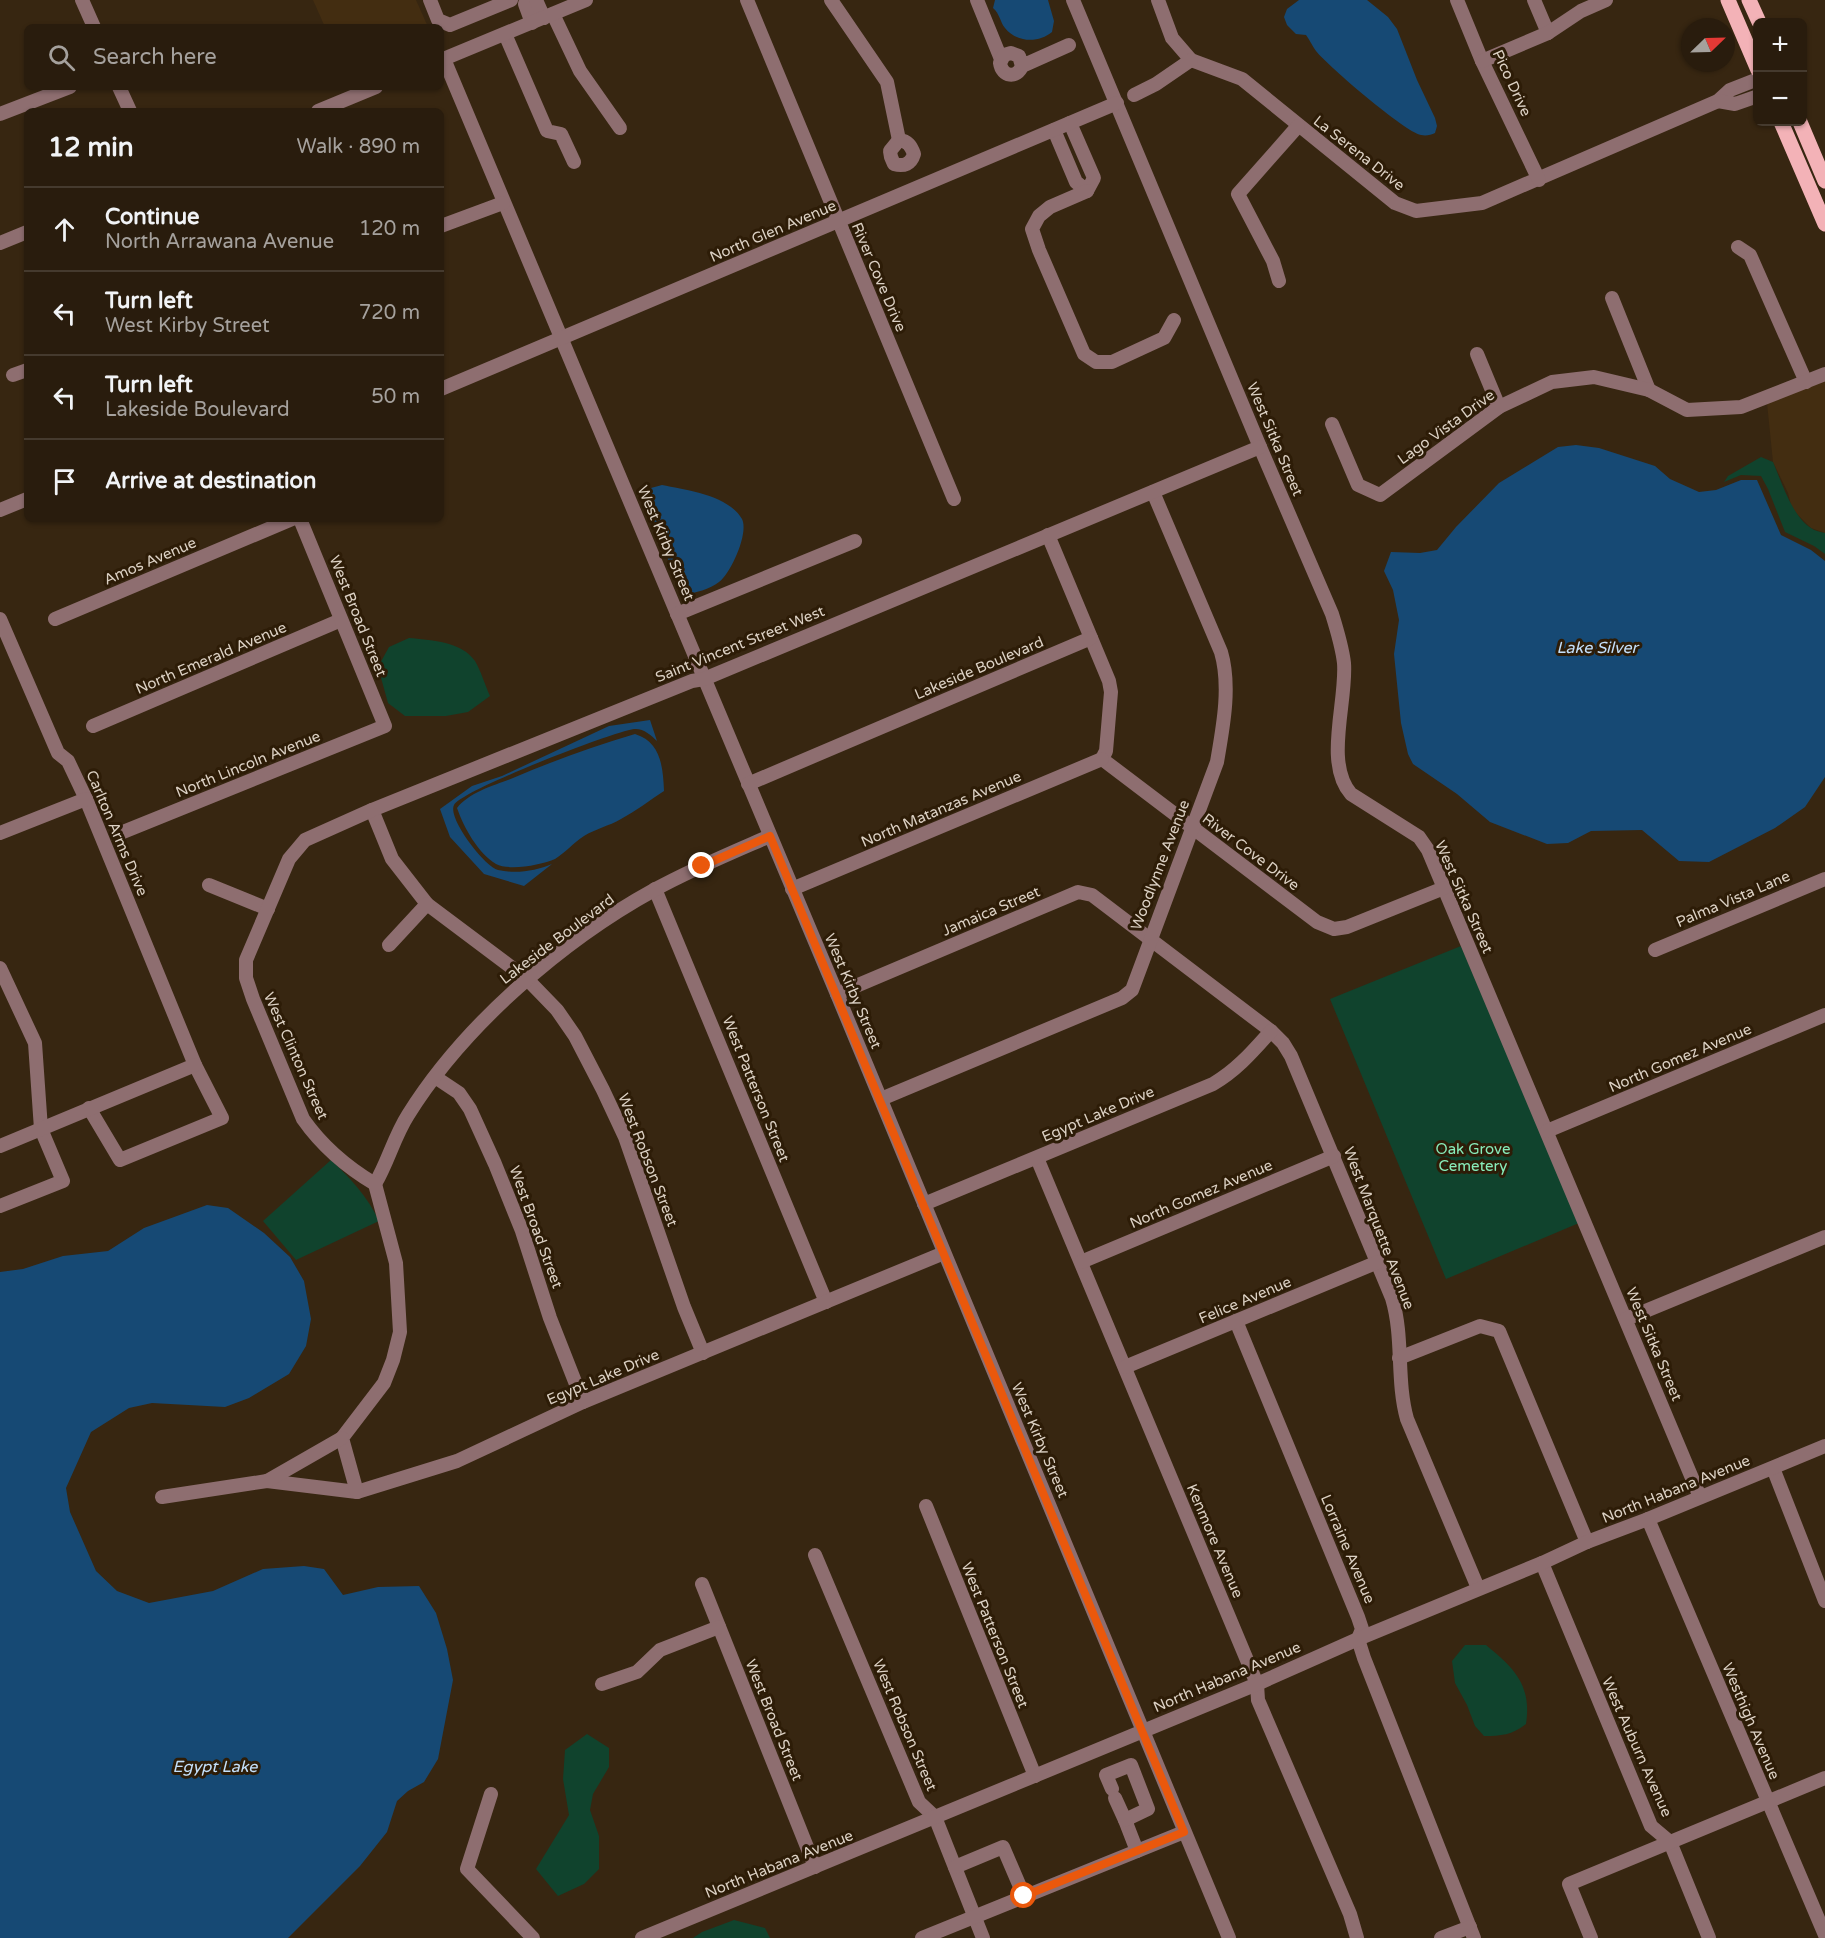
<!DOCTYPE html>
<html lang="en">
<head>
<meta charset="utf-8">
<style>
	:root { --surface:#291c0d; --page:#312516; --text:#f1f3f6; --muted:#a5a19d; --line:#453a2e }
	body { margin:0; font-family:"Varela Round",sans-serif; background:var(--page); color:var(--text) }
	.controls { position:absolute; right:18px; top:18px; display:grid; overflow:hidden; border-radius:9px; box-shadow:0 2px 4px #0004 }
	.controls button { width:54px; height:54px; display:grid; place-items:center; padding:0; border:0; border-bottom:2px solid var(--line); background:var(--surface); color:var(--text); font:30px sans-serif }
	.compass { position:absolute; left:1681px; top:18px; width:54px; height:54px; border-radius:50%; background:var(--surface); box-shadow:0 2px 4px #0004; rotate:67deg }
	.stop { position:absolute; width:18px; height:18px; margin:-14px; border:4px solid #ea580c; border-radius:50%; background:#fff }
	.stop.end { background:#ea580c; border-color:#fff; box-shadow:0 2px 6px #0008 }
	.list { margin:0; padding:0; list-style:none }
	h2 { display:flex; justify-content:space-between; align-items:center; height:78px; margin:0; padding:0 24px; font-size:26px }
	h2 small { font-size:20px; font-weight:400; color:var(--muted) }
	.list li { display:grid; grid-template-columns:39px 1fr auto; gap:18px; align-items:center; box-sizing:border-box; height:84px; padding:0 24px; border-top:2px solid var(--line) }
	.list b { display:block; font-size:22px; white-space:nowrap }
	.list p { margin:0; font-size:20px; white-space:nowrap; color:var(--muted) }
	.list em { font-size:20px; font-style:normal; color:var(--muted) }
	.icon { flex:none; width:33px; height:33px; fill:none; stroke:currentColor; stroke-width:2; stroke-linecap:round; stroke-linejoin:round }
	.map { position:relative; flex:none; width:1825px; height:1938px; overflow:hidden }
	.search { position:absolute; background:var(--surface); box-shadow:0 2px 4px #0004; left:24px; top:24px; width:420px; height:66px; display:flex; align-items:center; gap:15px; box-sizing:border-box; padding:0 21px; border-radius:9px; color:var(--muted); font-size:22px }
	.panel { position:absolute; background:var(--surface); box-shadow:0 2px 4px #0004; left:24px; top:108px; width:420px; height:414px; border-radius:9px }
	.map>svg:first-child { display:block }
	.built { fill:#432d11 }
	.green { fill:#10432d }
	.water { fill:#164974 }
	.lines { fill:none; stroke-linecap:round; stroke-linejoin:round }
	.minor { stroke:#8e6e70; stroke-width:14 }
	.major { stroke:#f3b2b7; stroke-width:15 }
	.route { stroke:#ea580c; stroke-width:8 }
	.labels { text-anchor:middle; stroke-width:6; stroke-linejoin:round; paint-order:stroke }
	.street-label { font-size:15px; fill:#dcd1c4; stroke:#2d1c07 }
	.park-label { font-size:15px; fill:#88edbb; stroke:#2d1c07 }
	.water-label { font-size:16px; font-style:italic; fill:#c4e0fb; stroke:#2d1c07 }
</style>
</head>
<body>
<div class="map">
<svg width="1825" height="1938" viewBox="0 0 1825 1938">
	<rect width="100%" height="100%" fill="#372611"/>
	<g class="built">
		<polygon points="313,0 416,0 428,27 325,27"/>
		<polygon points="1825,380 1825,533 1811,528 1792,509 1788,493 1773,462 1767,403"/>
	</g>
	<g class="green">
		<path d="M1761 457 1773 462C1782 483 1792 516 1811 528 1815 531 1821 532 1825 533V554L1814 546 1785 532 1768 489 1761 476 1741 475 1724 482 1728 476Z"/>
		<path d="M409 638C430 640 461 641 475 661 481 671 485 685 490 696L468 712 446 716H405L388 703 378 667 389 647Z"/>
		<polygon points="1461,946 1579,1223 1446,1279 1330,999"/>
		<path d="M331 1160C351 1179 367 1196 379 1221L296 1260 263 1221Z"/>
		<path d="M1465 1645H1486C1514 1668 1532 1685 1526 1724 1512 1735 1501 1736 1484 1736L1475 1726 1467 1705 1455 1683 1452 1661Z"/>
		<polygon points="587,1734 609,1748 609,1767 593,1794 590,1810 599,1836 599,1869 584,1884 558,1896 536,1869 569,1815 563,1779 565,1750"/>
		<polygon points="734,1920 765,1928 770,1938 693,1938 702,1932"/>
	</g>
	<g class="water">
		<path d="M995 0H1048L1054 21 1052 32C1039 43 1017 43 1005 28 1000 22 1000 14 993 8Z"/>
		<path d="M1299 0H1367L1388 17 1397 29 1417 80 1435 118 1437 126 1435 133C1431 135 1426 136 1421 135 1405 132 1328 66 1316 51 1312 46 1310 40 1306 35L1296 34 1287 25 1284 17 1287 9Z"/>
		<polygon points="1576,445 1599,448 1655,466 1670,479 1699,492 1716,490 1741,480 1757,480 1781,535 1811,550 1825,561 1825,777 1805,807 1775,828 1709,862 1679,861 1642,830 1591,831 1568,843 1547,844 1490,822 1457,794 1413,764 1408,754 1401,723 1394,654 1399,620 1393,590 1384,571 1391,552 1420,553 1437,550 1456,527 1499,483 1558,447"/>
		<path d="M662 485C687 490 728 495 742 519 749 533 731 573 719 582 710 589 695 593 684 595L679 589 651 513 646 495 651 488Z"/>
		<path d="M650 720 657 741C651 735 643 728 634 729 612 732 462 790 454 805 447 818 485 867 498 870 516 874 536 871 552 864L524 886 484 874 450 837 440 809 472 786 502 776 609 726Z"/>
		<path d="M635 734C661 742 663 767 664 791 650 800 636 811 621 819 609 826 595 829 584 836 573 843 565 853 555 859 542 865 509 871 496 864 478 853 464 828 457 808 469 792 495 785 513 778 553 761 594 746 635 734Z"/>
		<polygon points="207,1205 228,1208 264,1233 290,1257 304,1281 311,1319 306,1346 289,1374 249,1398 225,1407 152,1403 129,1408 91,1432 66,1488 70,1512 96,1571 117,1591 149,1603 213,1591 263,1569 304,1566 324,1569 343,1595 378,1587 419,1586 436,1613 447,1649 453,1680 438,1759 424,1782 408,1791 397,1801 387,1832 360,1866 288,1938 0,1938 0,1272 23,1269 63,1256 108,1251 144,1228"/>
	</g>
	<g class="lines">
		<g class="minor">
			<polyline points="82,0 94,27"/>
			<polyline points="430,0 438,20 450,25 511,0"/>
			<polyline points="526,0 525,4 532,23"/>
			<polyline points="536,0 544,18"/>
			<polyline points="747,0 954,499"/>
			<polyline points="831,0 887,82 899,140"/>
			<polyline points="977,0 1001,59"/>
			<path d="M1073 0 1260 447 1332 614C1337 630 1342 646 1344 663 1347 702 1324 763 1351 794L1419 837 1428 850 1700 1497"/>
			<polyline points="1158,0 1172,38 1191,60 1242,79 1395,203 1416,211 1482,203 1718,101 1730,90 1758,79"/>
			<polyline points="1457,0 1482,61 1539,180"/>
			<polyline points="1534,0 1548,33"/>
			<polyline points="553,14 580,71 620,128"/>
			<polyline points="505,34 547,131 561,134 574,162"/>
			<polyline points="444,59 837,994 1229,1938"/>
			<polyline points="441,60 586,0"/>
			<polyline points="1482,61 1548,33 1581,11 1606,0"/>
			<path d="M1022 66 1019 56 1011 53 1004 55 1000 63C1002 77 1017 79 1022 66L1069 45"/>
			<polyline points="119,87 130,111"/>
			<polyline points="1134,95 1156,84 1191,60"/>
			<polyline points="1718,101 1735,104 1758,96"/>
			<polyline points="318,111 376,87"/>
			<polyline points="0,114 70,87"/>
			<polyline points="1054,130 1076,182 1087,191 1094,178 1070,123"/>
			<path d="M899 140C908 141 911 146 914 154 911 164 904 167 894 164L891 157 890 151Z"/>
			<polyline points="1087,191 1050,207 1039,216 1032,229 1039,250 1084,354 1096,362 1112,362 1164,338 1174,320"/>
			<polyline points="441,226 503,203"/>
			<polyline points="0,243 27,232"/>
			<polyline points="1738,247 1750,255 1806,382"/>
			<polyline points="1279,281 1273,261 1238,194 1298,126"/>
			<polyline points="1612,298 1649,390"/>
			<polyline points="1477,354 1499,407"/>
			<polyline points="13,375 27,370"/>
			<polyline points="441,389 1117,103"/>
			<polyline points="1332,424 1358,485 1380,495 1499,407 1552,382 1594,377 1649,390 1687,410 1741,407 1825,374"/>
			<polyline points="0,510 27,499"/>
			<polyline points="1048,535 1109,681 1111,692 1106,751 1102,759 1317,922 1334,929 1347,927 1444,888"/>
			<polyline points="677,614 855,541"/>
			<polyline points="0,619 58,753 68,761 86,799 195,1065 222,1118 120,1160 89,1108"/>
			<polyline points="55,619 292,519"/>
			<polyline points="93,726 341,620"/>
			<polyline points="748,784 1091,638"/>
			<polyline points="372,810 392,859 427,904 527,979 557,1010 575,1036 603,1090 625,1137 684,1307 703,1353"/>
			<polyline points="123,832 385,726 300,519"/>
			<polyline points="0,833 86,799"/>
			<polyline points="209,885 268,909"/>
			<polyline points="655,889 826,1302"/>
			<polyline points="792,889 1102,759"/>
			<polyline points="389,945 427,904"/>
			<polyline points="1655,950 1825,879"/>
			<polyline points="0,968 35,1043 41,1129 63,1181 0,1206"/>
			<path d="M837 994 1078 892 1092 895 1271 1031 1283 1043 1291 1056 1392 1298C1404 1338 1396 1380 1407 1419L1478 1588"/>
			<polyline points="435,1077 459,1093 470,1109 495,1164 522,1231 550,1318 583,1402"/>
			<path d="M881 1099 1122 998 1132 990 1217 762C1223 727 1231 686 1221 652L1153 492"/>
			<polyline points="1547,1131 1825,1015"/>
			<polyline points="0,1146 195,1065"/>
			<polyline points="1037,1158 1257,1684 1258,1700 1350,1914 1357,1938"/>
			<path d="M375 1184C388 1162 394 1137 408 1115 464 1025 563 940 654 890 692 869 731 853 770 836"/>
			<path d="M924 1204 1213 1084C1237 1070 1253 1051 1271 1031"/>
			<polyline points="1081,1262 1334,1156"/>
			<polyline points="1626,1319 1825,1237"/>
			<polyline points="1236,1321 1358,1617 1362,1629 1358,1639 1364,1658 1474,1938"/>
			<polyline points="1399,1358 1480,1326 1499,1331 1587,1542"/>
			<polyline points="1125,1367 1378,1262"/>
			<polyline points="1773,1468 1825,1601"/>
			<polyline points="267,1481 357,1492 457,1461 583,1402 944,1253"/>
			<path d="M357 1492 342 1438 384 1383 393 1360 400 1332 396 1263 375 1184C348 1168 322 1146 303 1119L253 999 246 978V960L289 859 305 840 372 810 692 681 704 679 1260 447"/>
			<polyline points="162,1497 267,1481 342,1438"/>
			<polyline points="926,1506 1035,1776"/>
			<polyline points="1648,1519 1825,1935"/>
			<polyline points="815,1555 919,1802 935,1817 983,1938"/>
			<polyline points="1542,1563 1651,1826 1670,1842 1709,1938"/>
			<polyline points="702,1584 815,1867"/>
			<polyline points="602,1684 637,1672 660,1650 719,1627"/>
			<polyline points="1112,1789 1106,1775 1131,1765 1148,1809 1125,1820 1137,1851"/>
			<polyline points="491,1794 467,1869 533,1938"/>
			<polyline points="1115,1798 1125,1820"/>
			<polyline points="955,1867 1003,1847 1024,1896"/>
			<polyline points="642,1938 1257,1684 1358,1639 1542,1563 1587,1542 1648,1519 1825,1446"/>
			<polyline points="922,1938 1184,1832"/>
			<polyline points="1441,1938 1470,1927"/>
			<polyline points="1591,1938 1569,1884 1825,1778"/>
		</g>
		<g class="major">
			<polyline points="1728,0 1758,70"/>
			<polyline points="1749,0 1759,22"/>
			<polyline points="1781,122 1825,224"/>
			<polyline points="1800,122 1825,181"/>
		</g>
	</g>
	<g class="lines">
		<polyline class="route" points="702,866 770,836 1184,1832 1024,1896"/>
	</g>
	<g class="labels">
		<g class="street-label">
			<text transform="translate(1512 83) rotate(65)" y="5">Pico Drive</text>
			<text transform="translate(1359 153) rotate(38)" y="5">La Serena Drive</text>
			<text transform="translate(773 231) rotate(-23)" y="5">North Glen Avenue</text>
			<text transform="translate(879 277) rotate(67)" y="5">River Cove Drive</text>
			<text transform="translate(1446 427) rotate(-36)" y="5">Lago Vista Drive</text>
			<text transform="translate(1275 439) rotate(67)" y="5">West Sitka Street</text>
			<text transform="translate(666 543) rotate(67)" y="5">West Kirby Street</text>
			<text transform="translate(150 561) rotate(-23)" y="5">Amos Avenue</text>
			<text transform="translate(358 616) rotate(68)" y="5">West Broad Street</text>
			<text transform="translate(740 644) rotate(-22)" y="5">Saint Vincent Street West</text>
			<text transform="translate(211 658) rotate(-23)" y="5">North Emerald Avenue</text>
			<text transform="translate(979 668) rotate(-23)" y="5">Lakeside Boulevard</text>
			<text transform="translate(248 764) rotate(-22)" y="5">North Lincoln Avenue</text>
			<text transform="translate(941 809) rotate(-23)" y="5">North Matanzas Avenue</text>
			<text transform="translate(117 833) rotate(67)" y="5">Carlton Arms Drive</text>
			<text transform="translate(1251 852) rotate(37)" y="5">River Cove Drive</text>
			<text transform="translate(1160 865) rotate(-69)" y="5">Woodlynne Avenue</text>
			<text transform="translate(1464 897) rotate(66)" y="5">West Sitka Street</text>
			<text transform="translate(1733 899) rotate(-23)" y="5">Palma Vista Lane</text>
			<text transform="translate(991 911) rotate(-23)" y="5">Jamaica Street</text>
			<text transform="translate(557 939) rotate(-37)" y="5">Lakeside Boulevard</text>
			<text transform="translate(853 991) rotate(67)" y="5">West Kirby Street</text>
			<text transform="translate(296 1056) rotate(66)" y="5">West Clinton Street</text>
			<text transform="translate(1680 1058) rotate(-23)" y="5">North Gomez Avenue</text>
			<text transform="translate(756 1089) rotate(68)" y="5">West Patterson Street</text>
			<text transform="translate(1098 1114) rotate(-23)" y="5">Egypt Lake Drive</text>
			<text transform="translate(648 1160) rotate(69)" y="5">West Robson Street</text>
			<text transform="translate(1201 1194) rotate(-23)" y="5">North Gomez Avenue</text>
			<text transform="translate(536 1227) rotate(70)" y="5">West Broad Street</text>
			<text transform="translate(1379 1228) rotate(69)" y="5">West Marquette Avenue</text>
			<text transform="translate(1245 1300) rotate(-23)" y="5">Felice Avenue</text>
			<text transform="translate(1654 1344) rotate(67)" y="5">West Sitka Street</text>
			<text transform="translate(603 1377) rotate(-23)" y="5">Egypt Lake Drive</text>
			<text transform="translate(1040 1440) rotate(67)" y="5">West Kirby Street</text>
			<text transform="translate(1676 1489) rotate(-22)" y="5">North Habana Avenue</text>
			<text transform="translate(1215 1541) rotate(67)" y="5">Kenmore Avenue</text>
			<text transform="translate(1348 1549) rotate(67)" y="5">Lorraine Avenue</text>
			<text transform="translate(995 1635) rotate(68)" y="5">West Patterson Street</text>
			<text transform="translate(1227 1677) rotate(-23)" y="5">North Habana Avenue</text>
			<text transform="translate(774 1720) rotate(68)" y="5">West Broad Street</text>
			<text transform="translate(1751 1721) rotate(67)" y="5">Westhigh Avenue</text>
			<text transform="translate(905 1725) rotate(67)" y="5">West Robson Street</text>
			<text transform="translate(1637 1747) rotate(66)" y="5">West Auburn Avenue</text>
			<text transform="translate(779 1864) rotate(-22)" y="5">North Habana Avenue</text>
		</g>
		<g class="park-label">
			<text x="1473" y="1154">Oak Grove<tspan x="1473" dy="17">Cemetery</tspan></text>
		</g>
		<g class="water-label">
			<text x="1597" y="653">Lake Silver</text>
			<text x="215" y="1772">Egypt Lake</text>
		</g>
	</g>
</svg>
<div class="controls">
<button>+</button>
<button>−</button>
</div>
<svg class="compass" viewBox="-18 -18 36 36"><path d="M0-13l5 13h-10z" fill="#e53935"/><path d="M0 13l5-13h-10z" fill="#a5a19d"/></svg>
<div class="stop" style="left:1024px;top:1896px"></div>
<div class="stop end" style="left:702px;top:866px"></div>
<div class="search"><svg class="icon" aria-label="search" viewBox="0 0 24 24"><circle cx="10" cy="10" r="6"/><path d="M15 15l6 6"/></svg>Search here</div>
<section class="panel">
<h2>12 min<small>Walk · 890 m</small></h2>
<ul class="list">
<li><svg class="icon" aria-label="ahead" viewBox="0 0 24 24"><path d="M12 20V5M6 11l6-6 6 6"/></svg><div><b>Continue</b><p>North Arrawana Avenue</p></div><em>120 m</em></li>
<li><svg class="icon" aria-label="left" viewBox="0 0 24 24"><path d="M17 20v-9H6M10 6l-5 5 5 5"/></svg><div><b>Turn left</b><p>West Kirby Street</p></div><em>720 m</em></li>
<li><svg class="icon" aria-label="left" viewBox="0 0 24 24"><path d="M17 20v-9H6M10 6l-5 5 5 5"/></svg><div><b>Turn left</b><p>Lakeside Boulevard</p></div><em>50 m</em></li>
<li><svg class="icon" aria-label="arrive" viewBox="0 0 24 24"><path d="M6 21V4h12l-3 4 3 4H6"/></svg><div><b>Arrive at destination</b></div></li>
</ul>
</section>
</div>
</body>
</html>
